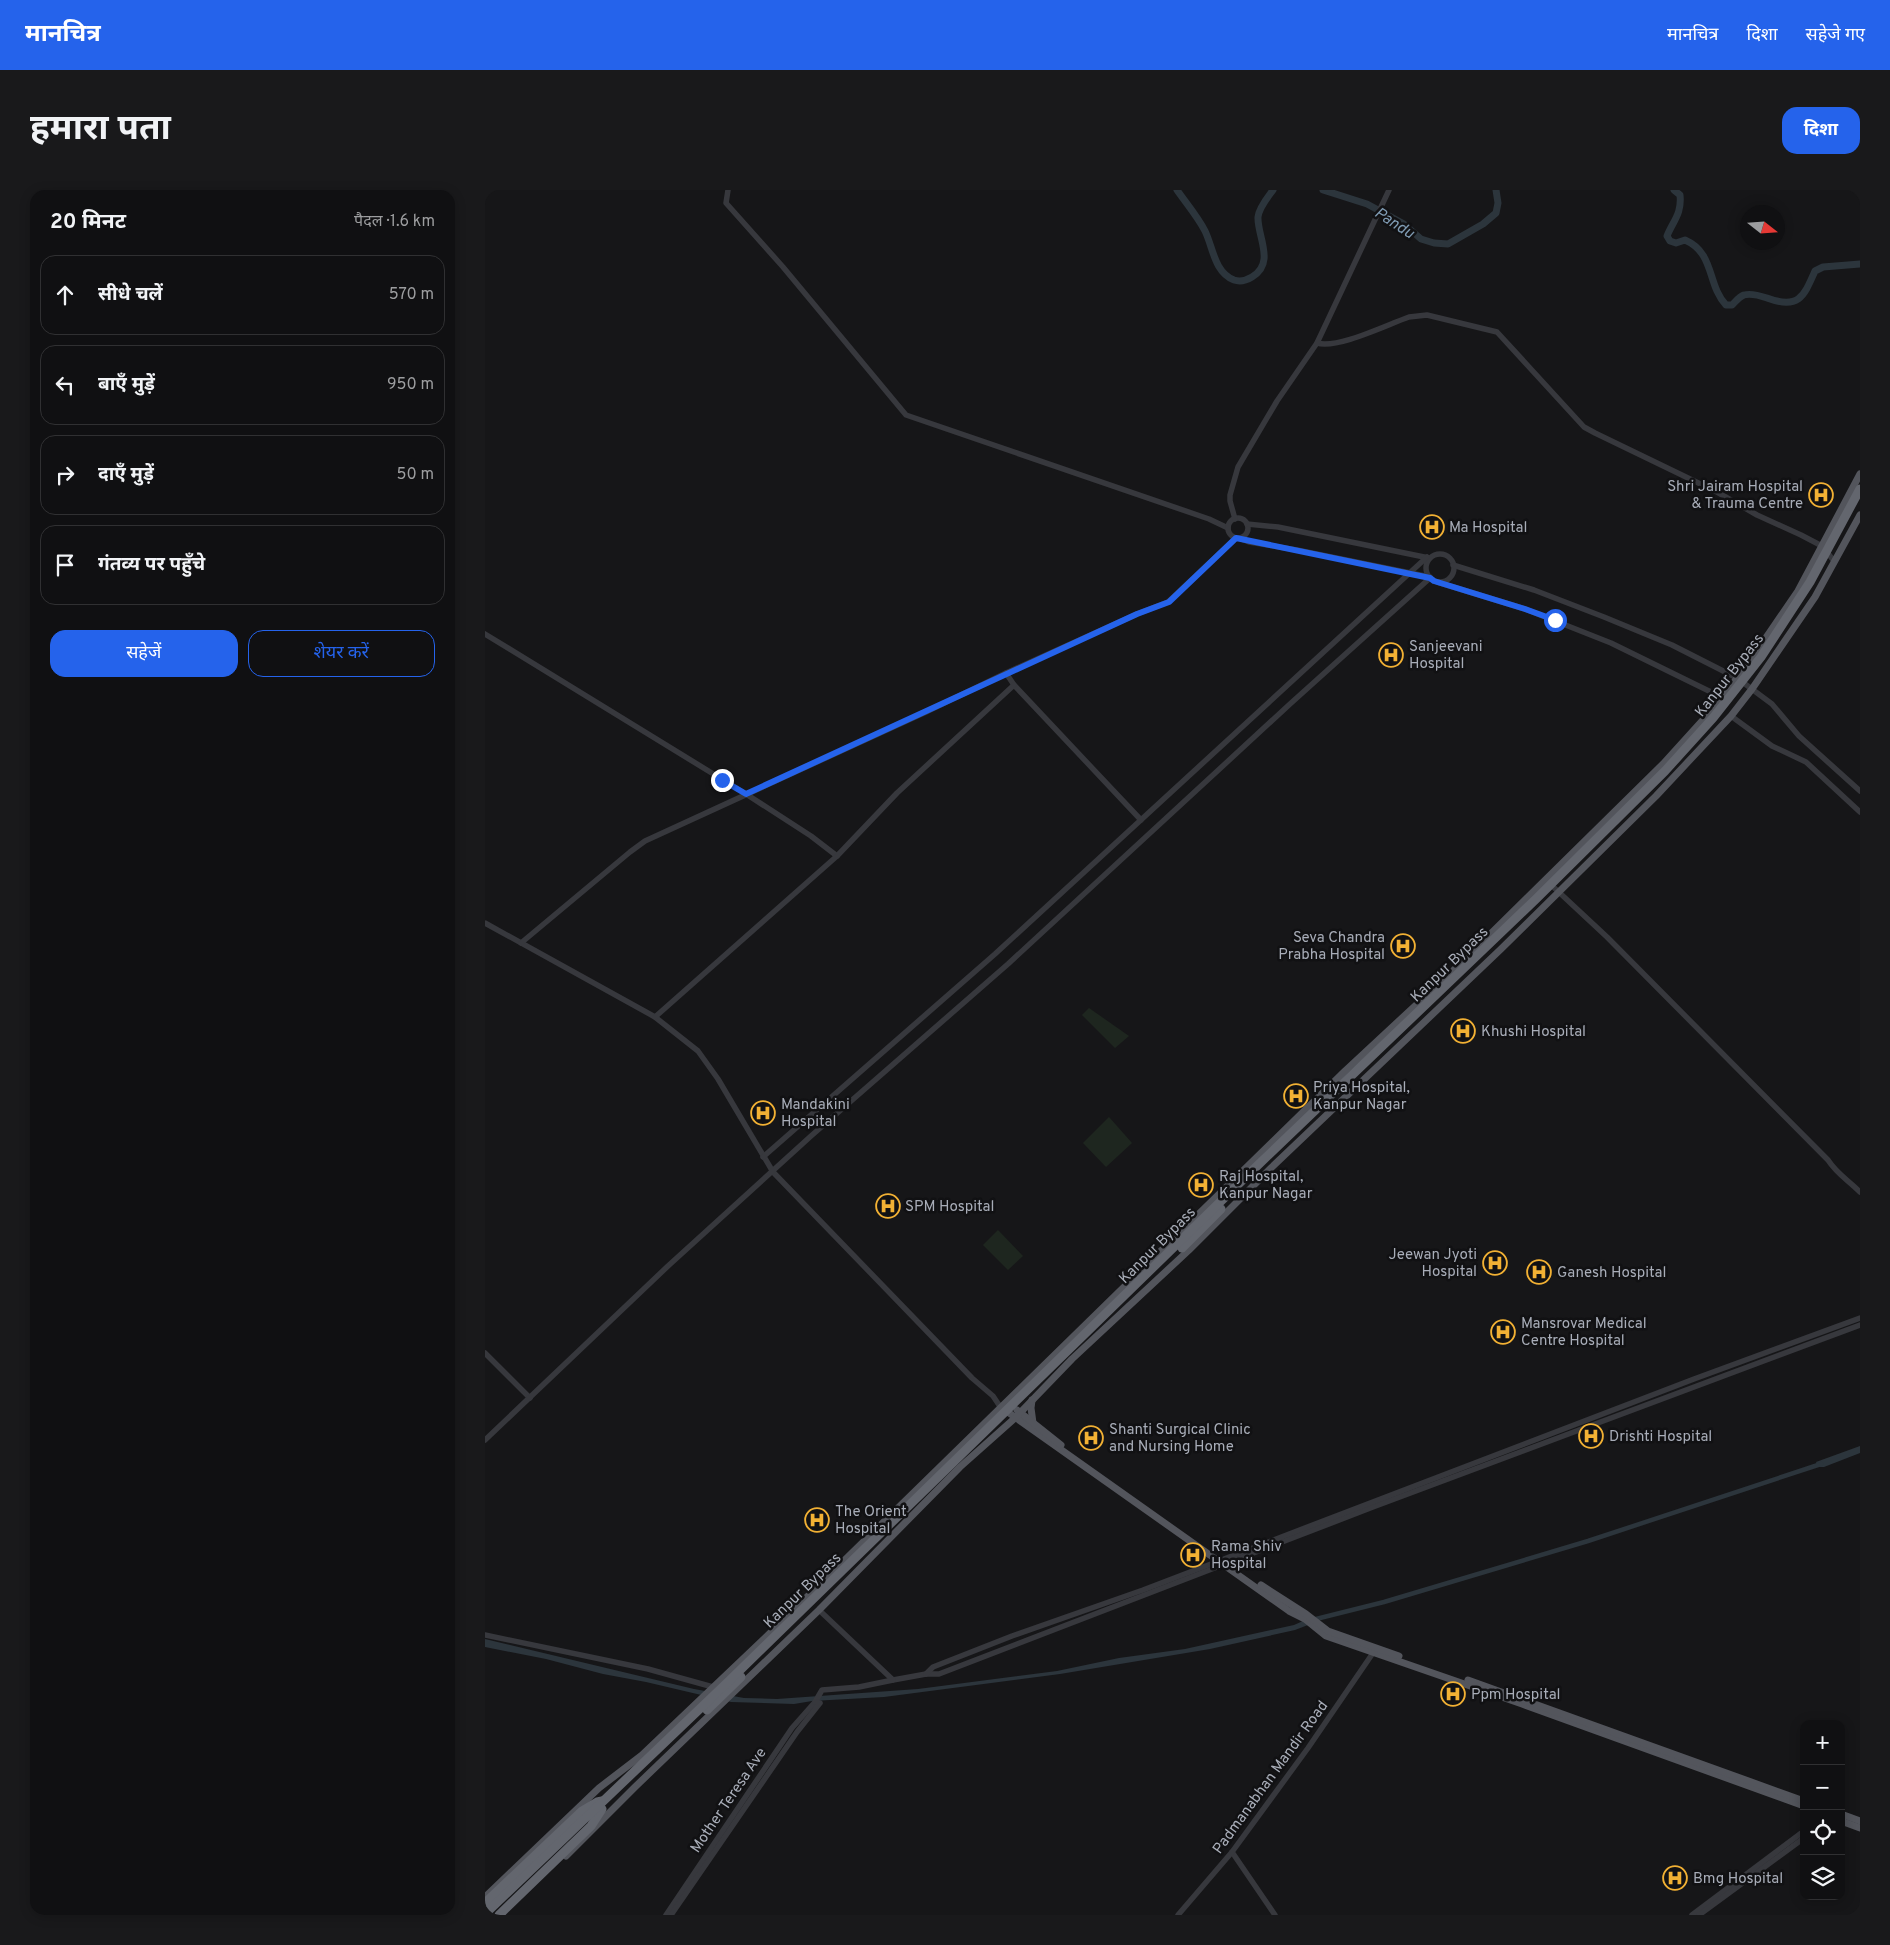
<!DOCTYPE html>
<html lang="hi">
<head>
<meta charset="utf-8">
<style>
	:root { --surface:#101012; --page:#19191b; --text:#f1f3f6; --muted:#9c9d9f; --line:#303032; --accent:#2563eb }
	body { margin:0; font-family:Overpass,"Noto Sans Devanagari",sans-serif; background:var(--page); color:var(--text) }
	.controls { position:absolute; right:15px; bottom:15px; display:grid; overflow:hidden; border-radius:10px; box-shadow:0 2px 12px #0003 }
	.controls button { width:45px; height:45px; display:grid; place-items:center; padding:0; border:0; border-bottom:1px solid var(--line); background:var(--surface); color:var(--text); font:25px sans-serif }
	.compass { position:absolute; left:1255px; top:15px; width:45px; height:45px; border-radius:50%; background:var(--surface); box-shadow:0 2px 12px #0003; rotate:107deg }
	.stop { position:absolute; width:15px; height:15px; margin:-11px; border:4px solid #2563eb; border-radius:50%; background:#fff }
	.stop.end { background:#2563eb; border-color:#fff; box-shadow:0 1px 5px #0008 }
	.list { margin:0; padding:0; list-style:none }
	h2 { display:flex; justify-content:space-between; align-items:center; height:65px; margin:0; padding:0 20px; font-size:21px }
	h2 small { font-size:16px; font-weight:400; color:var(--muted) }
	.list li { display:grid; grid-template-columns:32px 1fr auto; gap:15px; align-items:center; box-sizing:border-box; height:80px; margin:0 10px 10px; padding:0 10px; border:1px solid var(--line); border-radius:15px }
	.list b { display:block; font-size:19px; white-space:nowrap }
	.list em { font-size:16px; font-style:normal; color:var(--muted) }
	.actions { display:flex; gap:10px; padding:15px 20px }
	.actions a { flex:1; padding:11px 0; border:1px solid var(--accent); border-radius:15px; text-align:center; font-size:18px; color:var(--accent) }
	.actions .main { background:var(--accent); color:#fff }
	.icon { flex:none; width:28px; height:28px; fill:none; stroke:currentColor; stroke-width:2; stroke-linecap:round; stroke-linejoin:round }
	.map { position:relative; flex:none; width:1375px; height:1725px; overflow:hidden; border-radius:15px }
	header { display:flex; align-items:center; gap:30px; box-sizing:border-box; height:70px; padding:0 25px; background:var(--accent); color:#fff }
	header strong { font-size:24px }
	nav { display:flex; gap:28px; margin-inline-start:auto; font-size:18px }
	.intro { display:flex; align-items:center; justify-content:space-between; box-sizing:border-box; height:120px; padding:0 30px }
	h1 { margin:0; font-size:35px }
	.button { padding:12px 22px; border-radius:15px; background:var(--accent); color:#fff; font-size:18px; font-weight:700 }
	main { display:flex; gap:30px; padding:0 30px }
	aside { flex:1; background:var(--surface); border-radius:15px; box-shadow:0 2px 12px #0003 }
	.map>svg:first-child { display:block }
	.green { fill:#1e261f }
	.water { fill:#2c353c }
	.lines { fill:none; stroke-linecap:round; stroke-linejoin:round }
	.canal { stroke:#2c353c; stroke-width:4.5 }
	.river { stroke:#2c353c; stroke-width:7 }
	.minor { stroke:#37383d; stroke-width:5.5 }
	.major { stroke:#53555c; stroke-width:7 }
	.highway { stroke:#63666e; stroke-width:9 }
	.highway-bridge { stroke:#63666e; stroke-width:9 }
	.route { stroke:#2563eb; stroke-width:6 }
	.labels { text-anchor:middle; stroke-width:5; stroke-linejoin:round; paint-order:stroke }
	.poi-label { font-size:15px; fill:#a8adb8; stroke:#111113; text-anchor:start }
	.street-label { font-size:15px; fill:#a8adb8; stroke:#111113 }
	.water-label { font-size:16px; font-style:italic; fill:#7f9bb3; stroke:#111113 }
</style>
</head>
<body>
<header>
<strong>मानचित्र</strong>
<nav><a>मानचित्र</a><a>दिशा</a><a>सहेजे गए</a></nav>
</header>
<div class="intro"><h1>हमारा पता</h1><a class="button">दिशा</a></div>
<main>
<aside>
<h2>20 मिनट<small>पैदल · 1.6 km</small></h2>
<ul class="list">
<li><svg class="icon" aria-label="ahead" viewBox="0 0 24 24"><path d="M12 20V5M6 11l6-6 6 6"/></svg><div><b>सीधे चलें</b></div><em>570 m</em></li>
<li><svg class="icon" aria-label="left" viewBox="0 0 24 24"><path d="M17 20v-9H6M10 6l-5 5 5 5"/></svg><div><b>बाएँ मुड़ें</b></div><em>950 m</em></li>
<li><svg class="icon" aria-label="right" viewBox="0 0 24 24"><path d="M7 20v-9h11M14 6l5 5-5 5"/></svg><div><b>दाएँ मुड़ें</b></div><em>50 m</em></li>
<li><svg class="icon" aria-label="arrive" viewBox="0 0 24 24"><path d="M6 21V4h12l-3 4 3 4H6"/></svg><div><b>गंतव्य पर पहुँचे</b></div></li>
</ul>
<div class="actions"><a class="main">सहेजें</a><a>शेयर करें</a></div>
</aside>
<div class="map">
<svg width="1375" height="1725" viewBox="0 0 1375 1725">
	<rect width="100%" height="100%" fill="#161618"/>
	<g class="green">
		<polygon points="604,818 644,846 630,858 597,825"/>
		<polygon points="624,927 647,953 621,977 598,953"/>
		<polygon points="513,1040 538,1066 523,1080 498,1055"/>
	</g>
	<g class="water">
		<polygon points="1375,1256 1375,1263 1339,1277 1333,1277 1331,1272"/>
		<polygon points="818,1431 823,1435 810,1440 725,1459 575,1484 399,1507 327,1511 309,1514 246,1512 161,1492 118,1484 61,1469 0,1457 0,1449 209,1499 259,1508 292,1509 433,1499 572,1481 634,1468 700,1459 809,1435"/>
	</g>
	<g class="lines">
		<polyline class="canal" points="827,1430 899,1412 1103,1351 1336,1274"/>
		<g class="river">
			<path d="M692 0C701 13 713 27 720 41 728 57 729 82 749 90 755 92 762 90 767 87 791 73 772 46 773 27 774 17 783 7 788 0"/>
			<polyline points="838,0 882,14 919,34 936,49 949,53 963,54 998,34 1011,23 1013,13 1011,0"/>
			<path d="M1189 0 1195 5C1197 24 1188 31 1182 46L1185 51 1191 53 1200 50C1230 63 1222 95 1241 115H1247C1250 112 1255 106 1259 105 1266 103 1276 106 1282 108 1314 120 1319 106 1330 81L1338 77 1375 74"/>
		</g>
		<g class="minor">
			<polyline points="243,0 241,13 298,77 421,225 724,329 743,338"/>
			<path d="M832 153C853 159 901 135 924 127L942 125 1012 142 1099 237 1110 243 1232 302 1272 325 1316 345 1337 356 1349 371"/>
			<circle cx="753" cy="338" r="10"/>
			<polyline points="750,329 745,311 745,305 753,277 792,211 832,153 904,0"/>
			<polyline points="762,334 793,337 944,368"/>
			<polyline points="754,348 764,352 812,360 945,387"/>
			<circle cx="955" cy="378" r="14"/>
			<polyline points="968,375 1049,400 1119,427 1187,455 1252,488 1287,514 1314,546 1375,601"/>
			<polyline points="952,392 1040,419 1126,453 1228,503 1236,510"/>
			<polyline points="0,444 261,604 326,646 352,666"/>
			<polyline points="521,483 529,495 656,630"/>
			<polyline points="1246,526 1287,556 1321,572 1375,622"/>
			<path d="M1063 692 1122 747 1343 970C1352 984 1363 990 1375 1002"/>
			<polyline points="0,733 170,827 213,861 233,889 288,982 487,1188 508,1206 516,1218"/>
			<polyline points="36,753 145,662 160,651 441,522 521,483 652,424 683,412 751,348"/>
			<polyline points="170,827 352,666 412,603 529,495"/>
			<polyline points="278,967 510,764 942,367"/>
			<polyline points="0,1163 45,1208"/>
			<polyline points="0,1250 183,1076 326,946 523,774 805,514 945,388"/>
			<polyline points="334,1420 408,1490 441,1484 454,1484 888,1317 1375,1135"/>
			<polyline points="0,1445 163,1479 228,1497"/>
			<polyline points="441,1484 448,1477 527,1446 658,1400 1209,1189 1375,1128"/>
			<polyline points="747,1662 790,1725"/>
			<polyline points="181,1725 307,1538 330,1512 337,1500 374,1497 408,1490"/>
			<polyline points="186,1725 312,1542 335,1513 330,1512"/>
			<polyline points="693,1725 747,1662 823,1558 890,1460"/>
			<polyline points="1207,1725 1319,1641"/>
			<polyline points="1214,1725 1319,1648"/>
		</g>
		<g class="major">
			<polyline points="547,1210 546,1218 548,1233"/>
			<polyline points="517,1218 804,1421 820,1429 841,1446 1037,1514 1319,1616"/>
			<polyline points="532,1220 576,1255"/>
			<polyline points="776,1395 821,1424 843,1441 914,1466"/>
			<polyline points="983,1490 1319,1611"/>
			<polyline points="1356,1624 1375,1631"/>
			<polyline points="1356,1631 1375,1638"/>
			<polyline points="81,1666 150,1597 334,1420 475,1277 531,1227 587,1169 704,1060 786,978 1016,759 1171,606 1246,526 1267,499 1330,407 1375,325"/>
			<polyline points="0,1707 114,1598 157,1565 281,1447 860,881 972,777 1178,574 1236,510 1276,455 1313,401 1375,284"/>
		</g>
		<g class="highway">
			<polyline points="0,1713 97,1621 112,1612 117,1611"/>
			<polyline points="14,1725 106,1636 117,1619"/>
		</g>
		<g class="highway-bridge">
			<polyline points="697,1058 736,1019"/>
			<polyline points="222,1520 256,1487"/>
			<polyline points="0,1724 245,1490 772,976 1051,709 1180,581 1228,528 1276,467 1325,392 1375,299"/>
		</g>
	</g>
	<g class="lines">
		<polyline class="route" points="237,590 261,604 652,424 684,412 751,348 945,388 949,391 1040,419 1070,430"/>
	</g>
	<defs>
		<g id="hospital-ring" transform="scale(1.25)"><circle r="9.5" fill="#111113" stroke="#f2b134" stroke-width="1.5"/><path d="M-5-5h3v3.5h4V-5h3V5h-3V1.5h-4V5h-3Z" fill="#f2b134"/></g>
	</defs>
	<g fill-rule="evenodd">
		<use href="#hospital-ring" x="1336" y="305"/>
		<use href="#hospital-ring" x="947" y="337"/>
		<use href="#hospital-ring" x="906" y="465"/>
		<use href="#hospital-ring" x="918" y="756"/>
		<use href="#hospital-ring" x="978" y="841"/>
		<use href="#hospital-ring" x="811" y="906"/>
		<use href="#hospital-ring" x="278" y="923"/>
		<use href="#hospital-ring" x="716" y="995"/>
		<use href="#hospital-ring" x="403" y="1016"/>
		<use href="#hospital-ring" x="1010" y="1073"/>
		<use href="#hospital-ring" x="1054" y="1082"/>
		<use href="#hospital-ring" x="1018" y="1142"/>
		<use href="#hospital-ring" x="1106" y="1246"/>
		<use href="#hospital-ring" x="606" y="1248"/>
		<use href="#hospital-ring" x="332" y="1330"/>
		<use href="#hospital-ring" x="708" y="1365"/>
		<use href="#hospital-ring" x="968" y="1504"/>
		<use href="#hospital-ring" x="1190" y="1688"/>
	</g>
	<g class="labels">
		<g class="poi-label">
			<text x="1318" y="301" text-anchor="end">Shri Jairam Hospital<tspan x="1318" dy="17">&amp; Trauma Centre</tspan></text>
			<text x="964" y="342">Ma Hospital</text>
			<text x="924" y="461">Sanjeevani<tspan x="924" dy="17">Hospital</tspan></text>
			<text x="900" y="752" text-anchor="end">Seva Chandra<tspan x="900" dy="17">Prabha Hospital</tspan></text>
			<text x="996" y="846">Khushi Hospital</text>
			<text x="828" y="902">Priya Hospital,<tspan x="828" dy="17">Kanpur Nagar</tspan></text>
			<text x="296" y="919">Mandakini<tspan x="296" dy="17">Hospital</tspan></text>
			<text x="734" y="991">Raj Hospital,<tspan x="734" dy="17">Kanpur Nagar</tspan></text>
			<text x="420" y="1021">SPM Hospital</text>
			<text x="992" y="1069" text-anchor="end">Jeewan Jyoti<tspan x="992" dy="17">Hospital</tspan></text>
			<text x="1072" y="1087">Ganesh Hospital</text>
			<text x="1036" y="1138">Mansrovar Medical<tspan x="1036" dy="17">Centre Hospital</tspan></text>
			<text x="624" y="1244">Shanti Surgical Clinic<tspan x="624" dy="17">and Nursing Home</tspan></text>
			<text x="1124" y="1251">Drishti Hospital</text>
			<text x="350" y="1326">The Orient<tspan x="350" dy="17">Hospital</tspan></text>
			<text x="726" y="1361">Rama Shiv<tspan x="726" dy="17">Hospital</tspan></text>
			<text x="986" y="1509">Ppm Hospital</text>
			<text x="1208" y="1693">Bmg Hospital</text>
		</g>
		<g class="street-label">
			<text transform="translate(1244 485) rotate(-52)" y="5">Kanpur Bypass</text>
			<text transform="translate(964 774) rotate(-44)" y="5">Kanpur Bypass</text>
			<text transform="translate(672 1055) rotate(-45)" y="5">Kanpur Bypass</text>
			<text transform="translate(317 1400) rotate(-44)" y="5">Kanpur Bypass</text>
			<text transform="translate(785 1587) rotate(-54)" y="5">Padmanabhan Mandir Road</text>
			<text transform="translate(243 1610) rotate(-56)" y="5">Mother Teresa Ave</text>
		</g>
		<g class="water-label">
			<text transform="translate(910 32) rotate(33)" y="6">Pandu</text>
		</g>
	</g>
</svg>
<div class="controls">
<button>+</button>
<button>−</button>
<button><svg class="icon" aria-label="locate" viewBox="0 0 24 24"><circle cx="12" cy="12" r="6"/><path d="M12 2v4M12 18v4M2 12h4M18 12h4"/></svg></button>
<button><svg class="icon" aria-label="layers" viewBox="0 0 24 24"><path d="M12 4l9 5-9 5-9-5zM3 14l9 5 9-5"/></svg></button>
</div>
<svg class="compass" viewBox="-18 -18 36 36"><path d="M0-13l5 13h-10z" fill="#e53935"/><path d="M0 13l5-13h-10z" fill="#9c9d9f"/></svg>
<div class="stop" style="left:1070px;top:430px"></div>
<div class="stop end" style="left:237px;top:590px"></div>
</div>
</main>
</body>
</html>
